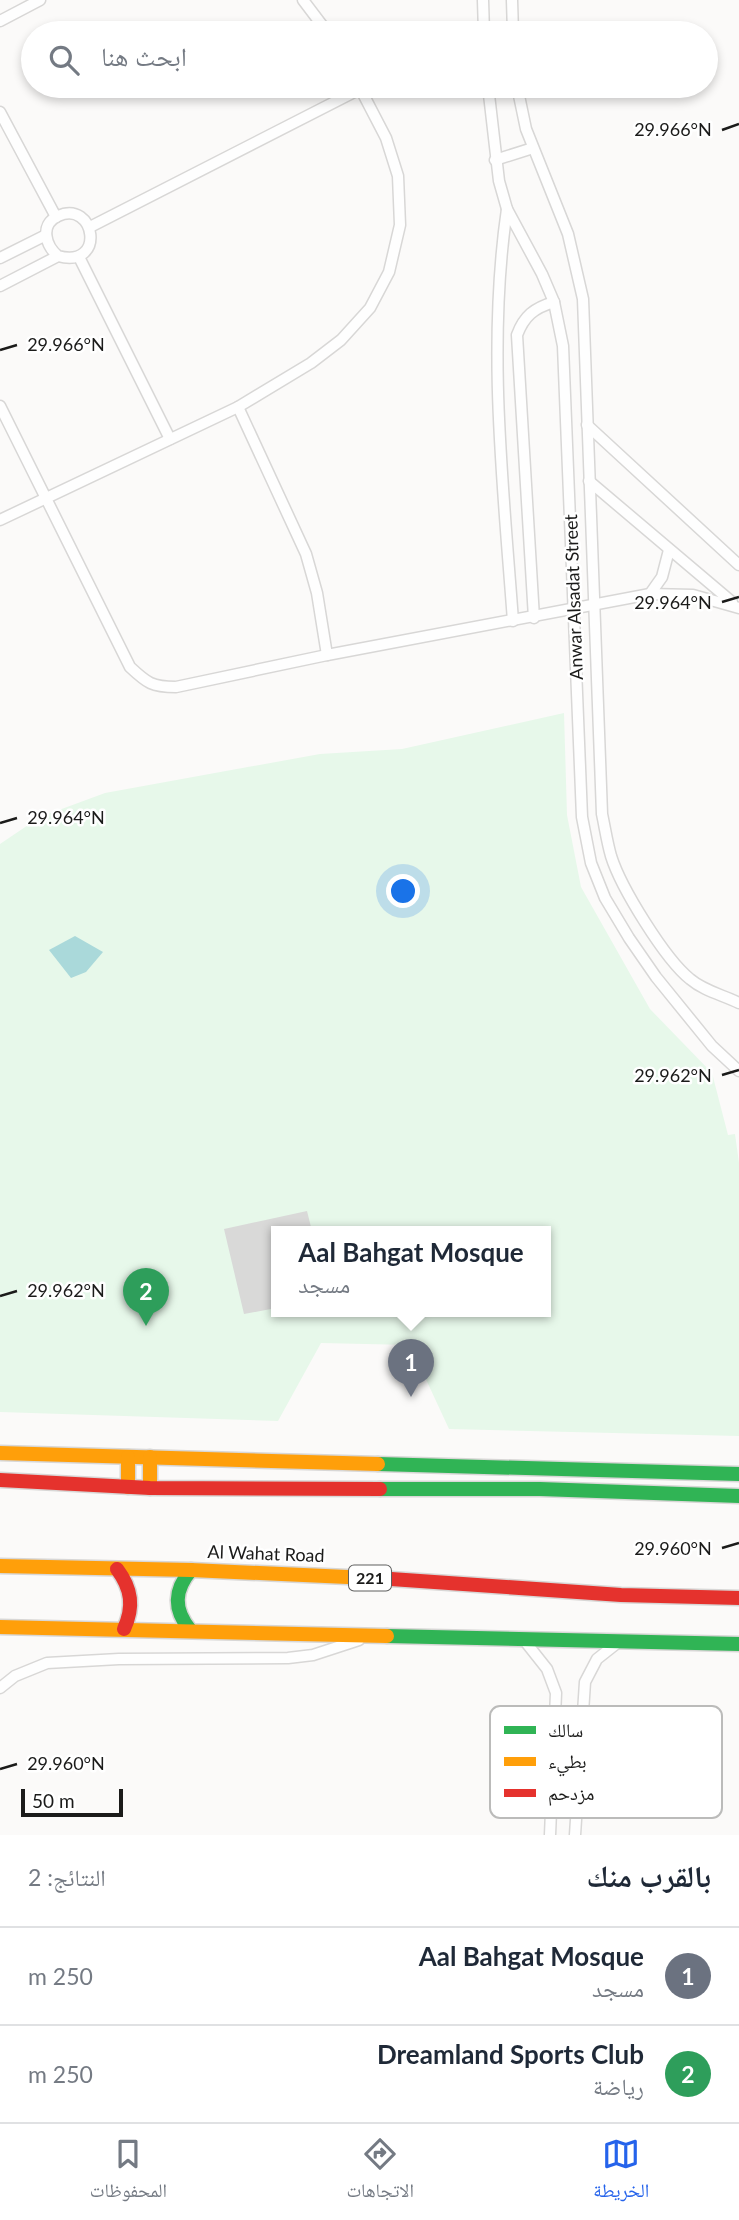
<!DOCTYPE html>
<html lang="ar">
<head>
<meta charset="utf-8">
<style>
	:root { --surface:#fff; --page:#f6f6f7; --text:#1f2937; --muted:#747a83; --line:#e0e1e3; --accent:#2563eb }
	body { margin:0; font-family:Lato,"Noto Naskh Arabic",sans-serif; background:var(--page); color:var(--text); direction:rtl }
	.scale { position:absolute; left:21px; bottom:18px; width:102px; box-sizing:border-box; padding-left:7px; border:4px solid #1b1b1a; border-top:0; font-size:19px; line-height:24px; white-space:nowrap; color:#1b1b1a; -webkit-text-stroke:5px #fff; paint-order:stroke }
	.you { position:absolute; left:404px; top:892px; width:24px; height:24px; margin:-18px; border:5px solid #fff; border-radius:50%; background:#1a73e8; box-shadow:0 0 0 10px #1a73e833 }
	.badge { display:grid; place-items:center; width:46px; height:46px; border-radius:50%; background:var(--accent); color:#fff; font-size:23px; font-weight:700 }
	.pin { position:absolute; translate:-50% -58px; filter:drop-shadow(0 2px 4px #0008) }
	.pin::after { content:''; position:absolute; top:37px; width:24px; height:21px; background:inherit; clip-path:polygon(0 0,100% 0,50% 100%) }
	.popup { position:absolute; left:271px; top:1226px; width:280px; height:91px; box-sizing:border-box; display:grid; place-content:center; border-radius:0px; background:var(--surface); filter:drop-shadow(0 2px 5px #0005); font-size:23px; white-space:nowrap; color:var(--muted) }
	.popup b { font-size:26px; color:var(--text) }
	.popup::after { content:''; position:absolute; left:50%; top:100%; margin-left:-14px; border:14px solid transparent; border-top-color:var(--surface) }
	.list { margin:0; padding:0; list-style:none }
	h2 { display:flex; justify-content:space-between; align-items:center; height:91px; margin:0; padding:0 28px; font-size:30px }
	h2 small { font-size:23px; font-weight:400; color:var(--muted) }
	.list li { display:grid; grid-template-columns:46px 1fr auto; gap:21px; align-items:center; box-sizing:border-box; height:98px; padding:0 28px; border-top:2px solid var(--line) }
	.list b { display:block; font-size:26px; white-space:nowrap }
	.list p { margin:0; font-size:23px; white-space:nowrap; color:var(--muted) }
	.list em { font-size:23px; font-style:normal; color:var(--muted) }
	.icon { flex:none; width:38px; height:38px; fill:none; stroke:currentColor; stroke-width:2; stroke-linecap:round; stroke-linejoin:round }
	.map { position:relative; flex:none; width:739px; height:1835px; overflow:hidden; direction:ltr }
	.search { position:absolute; background:var(--surface); box-shadow:0 4px 10px #0003; left:21px; right:21px; top:21px; height:77px; display:flex; align-items:center; gap:18px; box-sizing:border-box; padding:0 24px; border-radius:38px; color:var(--muted); font-size:26px }
	.sheet { height:287px; background:var(--surface) }
	nav { display:flex; justify-content:space-around; align-items:center; box-sizing:border-box; height:98px; border-top:2px solid var(--line); background:var(--surface); font-size:19px; color:var(--muted) }
	nav a { display:grid; justify-items:center; gap:4px }
	nav .on { color:var(--accent) }
	.map>svg:first-child { display:block }
	.green { fill:#e7f8ea; fill-rule:evenodd }
	.water { fill:#aad9da }
	.building { fill:#d9d9d8 }
	.lines { fill:none; stroke-linecap:round; stroke-linejoin:round }
	.street-casing { stroke:#d8d7d6; stroke-width:13 }
	.fast-casing { stroke:#d8d7d6; stroke-width:17 }
	.slow-casing { stroke:#d8d7d6; stroke-width:17 }
	.jam-casing { stroke:#d8d7d6; stroke-width:17 }
	.street { stroke:#fefefe; stroke-width:10 }
	.fast { stroke:#30b455; stroke-width:14 }
	.slow { stroke:#ff9f0a; stroke-width:14 }
	.jam { stroke:#e5322d; stroke-width:14 }
	.ticks { fill:none; stroke:#1b1b1a; stroke-width:2.5 }
	.labels { text-anchor:middle; stroke-width:5; stroke-linejoin:round; paint-order:stroke }
	.shield { fill:#fff; stroke:#5f5f5f; stroke-width:2 }
	.shield-label { font-size:16px; font-weight:bold; fill:#1b1b1a }
	.street-label { font-size:18px; fill:#1b1b1a; stroke:#fff }
	.key { fill:#fff; stroke:#bbbbba; stroke-width:2 }
	.key-label { font-size:19px; fill:#1b1b1a }
	.ticks-label { font-size:18px; text-anchor:middle; fill:#1b1b1a; stroke:#fff; stroke-width:5; stroke-linejoin:round; paint-order:stroke }
</style>
</head>
<body>
<div class="map">
<svg width="739" height="1835" viewBox="0 0 739 1835">
	<rect width="100%" height="100%" fill="#fbfaf9"/>
	<path class="green" d="M564 713 567 815 581 887 650 1009 712 1073 728 1135 735 1134 739 1163V1436L449 1429 410 1345 321 1343 278 1421 0 1412V844L40 817 105 793 320 754 402 749ZM276 1231H546V1311H276Z"/>
	<polygon class="water" points="75,936 103,952 86,972 71,978 49,950"/>
	<polygon class="building" points="307,1211 312,1231 276,1231 276,1308 244,1314 224,1229"/>
	<g class="lines">
		<g class="street-casing">
			<g id="street">
				<polyline points="303,0 328,33"/>
				<polyline points="483,0 484,33"/>
				<polyline points="512,0 513,33"/>
				<polyline points="0,21 40,0"/>
				<polyline points="488,86 499,181 507,209 542,274 554,302 563,346 582,817 591,863 605,898 629,938 656,977 712,1046 739,1071"/>
				<path d="M517 86 526 129 568 234 583 299 602 814C605 828 607 842 611 856 621 888 665 959 690 979 704 991 723 995 739 1003"/>
				<polyline points="0,112 56,217"/>
				<polyline points="495,160 533,148"/>
				<path d="M507 209C487 346 503 484 513 621"/>
				<polyline points="90,227 366,86"/>
				<polyline points="79,257 170,439"/>
				<polyline points="0,258 46,235"/>
				<path d="M0 286 58 256C107 269 95 199 58 216 39 225 46 246 58 256"/>
				<path d="M0 406 130 667C147 683 152 687 176 687L327 655 650 594 693 595 739 608"/>
				<polyline points="238,407 306,554 317,593 327,655"/>
				<polyline points="587,425 739,565"/>
				<polyline points="589,481 732,602"/>
				<polyline points="0,520 238,407 311,363 341,340 370,308 389,272 400,225 398,176 386,138 359,86"/>
				<polyline points="650,594 662,577 669,550"/>
				<path d="M534 618 517 335C524 316 534 308 554 302"/>
				<polyline points="524,1640 547,1669 556,1693 550,1835"/>
				<polyline points="0,1688 15,1676 47,1663 119,1659 288,1658 313,1655 359,1640"/>
				<polyline points="575,1835 585,1682 597,1659 616,1644"/>
			</g>
		</g>
		<g class="fast-casing">
			<g id="fast">
				<polyline points="378,1464 739,1474"/>
				<polyline points="380,1489 540,1489 739,1496"/>
				<path d="M190 1630C173 1609 174 1590 191 1570"/>
				<polyline points="387,1636 739,1644"/>
			</g>
		</g>
		<g class="slow-casing">
			<g id="slow">
				<polyline points="0,1453 378,1464"/>
				<polyline points="128,1457 128,1487"/>
				<polyline points="150,1457 150,1488"/>
				<polyline points="0,1566 191,1570 391,1579"/>
				<polyline points="0,1627 387,1636"/>
			</g>
		</g>
		<g class="jam-casing">
			<g id="jam">
				<polyline points="0,1480 150,1488 380,1489"/>
				<path d="M117 1569C132 1589 134 1607 124 1629"/>
				<polyline points="391,1579 621,1595 739,1598"/>
			</g>
		</g>
		<use href="#street" class="street"/>
		<use href="#fast" class="fast"/>
		<use href="#slow" class="slow"/>
		<use href="#jam" class="jam"/>
	</g>
	<path class="ticks" d="M722 130 739 124M0 350 17 345M722 602 739 597M0 823 17 818M722 1075 739 1070M0 1296 17 1291M722 1548 739 1543M0 1769 17 1764"/>
	<g class="labels">
		<rect class="shield" x="349" y="1565.5" width="42" height="25" rx="5"/>
		<g class="shield-label">
			<text x="370" y="1584">221</text>
		</g>
		<g class="street-label">
			<text transform="translate(574 597) rotate(-92)" y="6">Anwar Alsadat Street</text>
			<text transform="translate(266 1554) rotate(2)" y="6">Al Wahat Road</text>
		</g>
	</g>
	<rect x="490" y="1706" width="232" height="112" rx="10" class="key"/>
	<rect x="504" y="1726" width="32" height="8" fill="#30b455"/>
	<rect x="504" y="1757" width="32" height="9" fill="#ff9f0a"/>
	<rect x="504" y="1789" width="32" height="8" fill="#e5322d"/>
	<g class="key-label">
		<text x="548" y="1737">سالك</text>
		<text x="548" y="1768">بطيء</text>
		<text x="548" y="1800">مزدحم</text>
	</g>
	<g class="ticks-label">
		<text x="673" y="136">29.966°N</text>
		<text x="66" y="351">29.966°N</text>
		<text x="673" y="609">29.964°N</text>
		<text x="66" y="824">29.964°N</text>
		<text x="673" y="1082">29.962°N</text>
		<text x="66" y="1297">29.962°N</text>
		<text x="673" y="1555">29.960°N</text>
		<text x="66" y="1770">29.960°N</text>
	</g>
</svg>
<div class="scale">50 m</div>
<div class="you"></div>
<div class="pin badge" style="left:411px;top:1397px;background:#6b7280">1</div>
<div class="popup"><b>Aal Bahgat Mosque</b>مسجد</div>
<div class="pin badge" style="left:146px;top:1326px;background:#2e9e5b">2</div>
<div class="search"><svg class="icon" aria-label="search" viewBox="0 0 24 24"><circle cx="10" cy="10" r="6"/><path d="M15 15l6 6"/></svg>ابحث هنا</div>
</div>
<section class="sheet">
<h2>بالقرب منك<small>النتائج: 2</small></h2>
<ul class="list">
<li><span class="badge" style="background:#6b7280">1</span><div><b>Aal Bahgat Mosque</b><p>مسجد</p></div><em>250 m</em></li>
<li><span class="badge" style="background:#2e9e5b">2</span><div><b>Dreamland Sports Club</b><p>رياضة</p></div><em>250 m</em></li>
</ul>
</section>
<nav>
<a class="on"><svg class="icon" aria-label="map" viewBox="0 0 24 24"><path d="M3 6l6-2 6 2 6-2v14l-6 2-6-2-6 2zM9 4v14M15 6v14"/></svg>الخريطة</a>
<a><svg class="icon" aria-label="directions" viewBox="0 0 24 24"><path d="M12 3l9 9-9 9-9-9zM9 14v-3h6M13 9l2 2-2 2"/></svg>الاتجاهات</a>
<a><svg class="icon" aria-label="saved" viewBox="0 0 24 24"><path d="M7 4h10v16l-5-4-5 4z"/></svg>المحفوظات</a>
</nav>
</body>
</html>
